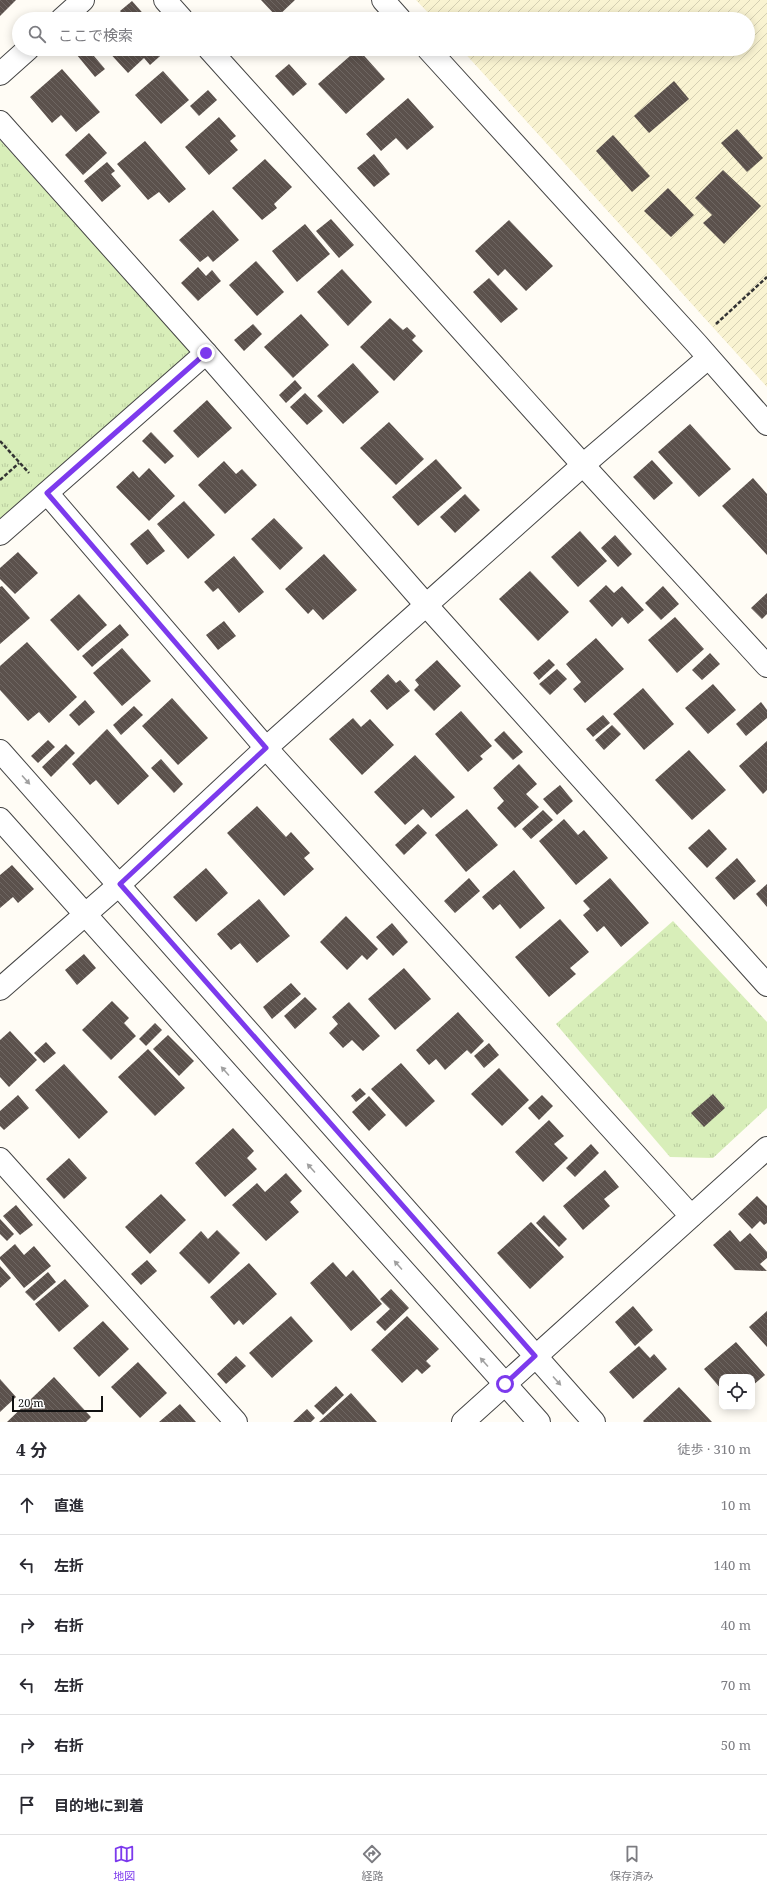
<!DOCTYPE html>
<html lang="ja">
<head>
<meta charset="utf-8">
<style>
	:root { --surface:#fff; --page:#f7f7f7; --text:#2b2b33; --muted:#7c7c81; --line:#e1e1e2; --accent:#7c3aed }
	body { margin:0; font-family:"Noto Serif","Noto Sans JP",serif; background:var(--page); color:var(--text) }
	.controls { position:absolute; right:12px; bottom:12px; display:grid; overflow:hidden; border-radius:8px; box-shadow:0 2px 10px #0003 }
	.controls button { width:36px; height:36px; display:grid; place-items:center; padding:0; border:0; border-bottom:1px solid var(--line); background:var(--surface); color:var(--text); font:20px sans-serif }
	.scale { position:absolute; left:12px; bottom:10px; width:91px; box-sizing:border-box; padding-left:4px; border:2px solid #111; border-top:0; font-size:11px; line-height:14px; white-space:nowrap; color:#111; -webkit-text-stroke:3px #fff; paint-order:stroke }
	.stop { position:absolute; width:12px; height:12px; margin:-9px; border:3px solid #7c3aed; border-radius:50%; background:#fff }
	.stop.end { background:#7c3aed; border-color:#fff; box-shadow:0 1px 4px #0008 }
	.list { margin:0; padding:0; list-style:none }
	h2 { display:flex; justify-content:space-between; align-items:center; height:52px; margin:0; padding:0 16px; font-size:17px }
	h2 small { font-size:13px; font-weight:400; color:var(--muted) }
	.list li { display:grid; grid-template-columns:26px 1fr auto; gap:12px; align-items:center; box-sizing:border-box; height:60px; padding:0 16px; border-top:1px solid var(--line) }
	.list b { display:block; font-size:15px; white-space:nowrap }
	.list em { font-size:13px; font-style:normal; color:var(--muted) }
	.icon { flex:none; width:22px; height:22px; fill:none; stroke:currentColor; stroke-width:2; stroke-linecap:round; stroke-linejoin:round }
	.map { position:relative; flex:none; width:767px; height:1422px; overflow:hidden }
	.search { position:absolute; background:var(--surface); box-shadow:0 2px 10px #0003; left:12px; right:12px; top:12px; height:44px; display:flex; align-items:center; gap:10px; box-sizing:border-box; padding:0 14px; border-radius:22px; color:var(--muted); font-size:15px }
	.sheet { height:412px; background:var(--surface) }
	nav { display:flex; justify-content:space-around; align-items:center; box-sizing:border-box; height:56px; border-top:1px solid var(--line); background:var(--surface); font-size:11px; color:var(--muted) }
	nav a { display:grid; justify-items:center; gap:2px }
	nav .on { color:var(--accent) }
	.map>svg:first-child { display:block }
	.farmland { fill:url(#farmland-furrows) }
	.grass { fill:url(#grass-tufts) }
	.building { fill:url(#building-back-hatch) }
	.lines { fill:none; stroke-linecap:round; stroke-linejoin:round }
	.minor-casing { stroke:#444; stroke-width:24 }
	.path { stroke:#333; stroke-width:2.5; stroke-dasharray:4 2; stroke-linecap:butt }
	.minor { stroke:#fff; stroke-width:22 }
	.oneway { fill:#a0a0a0 }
	.route { stroke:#7c3aed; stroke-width:5 }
</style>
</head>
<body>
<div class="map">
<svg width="767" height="1422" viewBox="0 0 767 1422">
	<defs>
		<pattern id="farmland-furrows" width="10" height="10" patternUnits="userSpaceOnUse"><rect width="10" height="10" fill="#f9f3d1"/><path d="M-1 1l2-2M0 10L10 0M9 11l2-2" fill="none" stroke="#d4cfb2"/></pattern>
		<pattern id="grass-tufts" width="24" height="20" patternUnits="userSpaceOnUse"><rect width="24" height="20" fill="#d8eeb9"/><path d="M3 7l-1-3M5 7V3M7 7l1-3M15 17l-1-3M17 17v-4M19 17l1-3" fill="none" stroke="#b8cb9e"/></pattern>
		<pattern id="building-back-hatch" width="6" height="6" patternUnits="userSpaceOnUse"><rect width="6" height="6" fill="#5b514c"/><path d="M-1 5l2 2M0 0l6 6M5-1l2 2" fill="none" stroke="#6e6662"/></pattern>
	</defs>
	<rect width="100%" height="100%" fill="#fffcf5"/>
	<polygon class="farmland" points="416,0 767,0 767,387 461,49 748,49 748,19 434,19"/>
	<g class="grass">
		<polygon points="0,140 191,351 0,519"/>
		<polygon points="673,921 767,1022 767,1108 713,1158 670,1157 556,1024"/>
	</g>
	<g class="building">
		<polygon points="0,0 16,0 0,16"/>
		<polygon points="261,0 295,0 277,17"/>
		<polygon points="132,1 148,19 127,19 120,11"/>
		<polygon points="72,49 88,49 105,69 95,77"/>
		<polygon points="106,49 168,49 150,65 144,58 128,73"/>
		<polygon points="358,49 385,79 346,114 318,84"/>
		<polygon points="289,64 307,84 293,96 275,76"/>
		<polygon points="62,69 100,112 76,132 61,115 52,123 30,97"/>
		<polygon points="163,71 189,100 161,124 135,95"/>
		<polygon points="674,81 689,99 649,133 634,116"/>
		<polygon points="208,90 217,100 199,116 190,106"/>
		<polygon points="408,98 434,127 407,150 396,138 381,151 366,134"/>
		<polygon points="219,117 236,136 230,141 238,150 209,175 185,147"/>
		<polygon points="737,129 763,158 747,172 721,143"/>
		<polygon points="89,133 107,153 83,175 65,155"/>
		<polygon points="613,135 650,176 632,192 596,151"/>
		<polygon points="145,141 186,189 169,203 159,192 148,200 117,164"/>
		<polygon points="374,154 390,174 374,187 357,168"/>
		<polygon points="265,159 292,187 274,204 277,208 262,220 232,188"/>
		<polygon points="107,162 115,171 111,174 121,186 102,202 84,181"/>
		<polygon points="723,170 761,206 724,244 703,223 712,215 695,198"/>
		<polygon points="668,188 694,215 671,237 644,211"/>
		<polygon points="213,210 239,240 213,262 208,256 200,262 179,240"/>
		<polygon points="331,219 354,245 339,258 316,231"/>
		<polygon points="509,220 553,266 526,291 505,269 498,276 475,251"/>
		<polygon points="305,224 330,254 297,282 272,251"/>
		<polygon points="256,261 284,292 257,316 229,285"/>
		<polygon points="198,267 206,276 212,270 221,281 198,301 181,283"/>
		<polygon points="342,269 372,302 348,326 317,292"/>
		<polygon points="489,278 518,309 501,323 473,292"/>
		<polygon points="301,314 329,345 293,378 264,347"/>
		<polygon points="390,318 403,330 407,327 416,336 412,340 423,351 394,381 360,347"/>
		<polygon points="253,324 262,334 244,351 234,340"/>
		<polygon points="353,363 379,392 343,424 317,396"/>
		<polygon points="295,380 302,388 286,403 279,395"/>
		<polygon points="305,393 323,411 307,425 290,407"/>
		<polygon points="207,400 232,428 198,458 173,431"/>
		<polygon points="389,422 424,459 396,485 360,448"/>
		<polygon points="690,424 731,469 699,497 658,452"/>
		<polygon points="151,432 174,456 165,464 142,441"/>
		<polygon points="436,459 462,488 418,526 392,497"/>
		<polygon points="652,460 673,483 654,500 633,477"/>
		<polygon points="224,461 236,474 242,469 257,485 225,514 198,485"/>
		<polygon points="149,468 175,496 149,521 116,487 133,471 139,478"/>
		<polygon points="753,478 767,494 767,555 722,506"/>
		<polygon points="465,494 480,510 455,533 440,517"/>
		<polygon points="184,501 215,535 188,559 157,524"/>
		<polygon points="274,518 303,548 280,570 251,539"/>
		<polygon points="148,529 165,551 147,565 130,544"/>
		<polygon points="580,531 607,561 578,587 551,557"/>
		<polygon points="615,535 632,554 618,567 601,548"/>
		<polygon points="18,552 38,573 15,594 0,579 0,568"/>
		<polygon points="324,554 357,590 323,620 313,609 308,614 285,589"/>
		<polygon points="234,556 264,592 239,613 218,588 213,592 204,582"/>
		<polygon points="530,571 569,612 538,641 499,599"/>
		<polygon points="606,585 614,593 622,586 644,610 628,624 622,617 612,627 589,601"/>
		<polygon points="2,586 30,618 0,644 0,587"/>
		<polygon points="663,586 679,604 661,620 645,603"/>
		<polygon points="767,593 767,614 762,619 751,608"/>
		<polygon points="79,594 107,625 78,651 50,620"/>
		<polygon points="675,617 704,649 677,673 648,640"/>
		<polygon points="224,621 236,636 218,650 206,635"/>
		<polygon points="120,624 129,635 92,667 82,656"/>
		<polygon points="596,638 624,669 585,703 573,689 581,682 566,664"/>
		<polygon points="27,642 77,697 49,723 39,712 28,721 0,690 0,666"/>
		<polygon points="122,648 151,681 122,706 93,673"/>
		<polygon points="710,653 720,664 702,680 692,670"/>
		<polygon points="549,659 555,665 539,680 533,673"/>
		<polygon points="437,660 461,686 434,711 414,690 419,685 415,680"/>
		<polygon points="557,669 567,679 550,695 539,684"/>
		<polygon points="388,674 396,683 400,680 410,691 387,710 370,691"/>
		<polygon points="713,684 736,710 708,734 685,708"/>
		<polygon points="643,688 674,724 644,750 613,714"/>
		<polygon points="172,698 208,738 178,765 142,726"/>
		<polygon points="85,700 95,712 79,726 69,715"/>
		<polygon points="761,702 767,710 767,718 746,736 736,724"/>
		<polygon points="134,706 143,715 121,735 113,725"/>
		<polygon points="461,711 492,746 480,756 483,759 468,772 435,734"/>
		<polygon points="603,715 610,723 593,737 586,729"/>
		<polygon points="353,718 361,727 370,719 394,745 362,775 329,739"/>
		<polygon points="612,725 621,734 604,750 595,740"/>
		<polygon points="107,729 149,776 118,805 96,780 90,785 72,764"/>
		<polygon points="504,731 523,752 513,760 494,740"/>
		<polygon points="48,740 55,747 38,763 31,756"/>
		<polygon points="767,741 767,790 763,794 739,766"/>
		<polygon points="66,744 75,753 51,777 42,767"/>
		<polygon points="689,750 726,790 692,820 655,780"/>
		<polygon points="415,755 455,797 431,818 423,809 405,825 374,792"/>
		<polygon points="161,759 183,784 174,793 151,768"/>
		<polygon points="519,764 537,784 526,794 539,807 515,828 497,808 504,801 493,788"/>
		<polygon points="560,785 573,801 557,815 543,799"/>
		<polygon points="257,806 286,837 291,832 310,853 304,858 314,869 284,896 227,833"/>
		<polygon points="467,809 498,845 466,872 435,835"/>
		<polygon points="543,810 553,820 531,839 522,829"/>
		<polygon points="564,819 578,835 584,830 608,858 576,885 539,841"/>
		<polygon points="418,824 427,833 404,855 395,845"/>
		<polygon points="709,829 727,849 707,868 688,848"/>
		<polygon points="737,858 756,881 734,900 715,878"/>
		<polygon points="12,865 34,889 18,903 13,897 0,908 0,875"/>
		<polygon points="206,868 228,893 196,922 173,897"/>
		<polygon points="514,870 545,908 520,929 500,904 493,910 482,897"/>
		<polygon points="469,878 480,891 455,913 444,901"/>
		<polygon points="610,878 649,923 621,947 604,926 597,932 583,915 590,909 583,901"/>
		<polygon points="767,884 767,907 756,894"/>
		<polygon points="259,899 290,936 257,963 240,943 231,950 217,934"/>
		<polygon points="346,916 378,949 367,960 362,955 347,970 320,942"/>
		<polygon points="560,919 589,952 570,968 576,974 549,997 515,957"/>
		<polygon points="392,923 408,942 393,956 376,937"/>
		<polygon points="84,954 96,968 77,985 65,970"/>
		<polygon points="404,968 431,999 395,1030 368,999"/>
		<polygon points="291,983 301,994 272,1019 263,1007"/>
		<polygon points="305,997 317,1009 295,1029 284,1016"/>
		<polygon points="112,1001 129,1018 124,1023 136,1036 111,1060 82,1030"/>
		<polygon points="349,1002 380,1036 363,1051 352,1040 343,1048 329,1033 338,1024 332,1017"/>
		<polygon points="458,1012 484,1041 471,1054 467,1050 445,1070 436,1059 429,1065 416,1050"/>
		<polygon points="155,1023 162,1030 146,1046 139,1039"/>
		<polygon points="10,1031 37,1060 9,1087 0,1077 0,1040"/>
		<polygon points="168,1035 194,1061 179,1076 153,1049"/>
		<polygon points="46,1042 56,1053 44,1063 34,1053"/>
		<polygon points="489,1043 499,1055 484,1068 474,1056"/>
		<polygon points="148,1049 185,1088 155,1116 118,1077"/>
		<polygon points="401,1063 435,1101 406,1127 371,1089"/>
		<polygon points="64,1064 108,1112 79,1139 35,1090"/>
		<polygon points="499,1068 529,1100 502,1126 471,1094"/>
		<polygon points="360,1088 366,1094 356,1102 351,1096"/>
		<polygon points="713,1094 725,1108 704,1127 691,1113"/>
		<polygon points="18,1095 29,1108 4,1130 0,1126 0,1111"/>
		<polygon points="542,1095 553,1106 539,1120 528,1108"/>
		<polygon points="369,1096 386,1115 369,1131 352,1112"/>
		<polygon points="549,1120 564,1136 554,1144 568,1158 543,1182 515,1152"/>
		<polygon points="233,1128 254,1151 247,1158 257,1169 225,1197 195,1163"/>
		<polygon points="591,1144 599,1153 575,1177 566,1168"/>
		<polygon points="69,1158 87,1178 64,1199 46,1179"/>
		<polygon points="605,1170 619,1187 604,1199 610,1206 583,1230 563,1206"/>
		<polygon points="286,1173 302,1191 290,1202 299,1212 266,1241 232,1205 257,1183 265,1192"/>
		<polygon points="161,1194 186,1220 150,1254 125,1227"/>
		<polygon points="757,1196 767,1206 767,1223 764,1225 760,1221 752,1229 738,1214"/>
		<polygon points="16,1205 33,1225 20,1235 3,1216"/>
		<polygon points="544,1215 567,1239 559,1247 536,1223"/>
		<polygon points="0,1219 14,1234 7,1241 0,1234"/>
		<polygon points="531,1222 564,1257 530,1289 497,1253"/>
		<polygon points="217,1230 240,1253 209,1284 179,1253 201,1231 208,1239"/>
		<polygon points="730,1230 740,1242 750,1233 767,1252 767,1258 760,1264 767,1271 735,1270 713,1245"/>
		<polygon points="15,1244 24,1255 34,1246 51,1266 24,1288 0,1259 0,1257"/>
		<polygon points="147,1260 157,1271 141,1285 131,1274"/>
		<polygon points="333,1262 346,1277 353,1270 382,1304 351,1331 310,1283"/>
		<polygon points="249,1263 277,1294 243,1325 239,1320 234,1325 210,1297"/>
		<polygon points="0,1266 11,1278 0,1288"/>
		<polygon points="48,1272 56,1282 34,1301 25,1292"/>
		<polygon points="65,1279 89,1306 59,1332 35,1304"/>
		<polygon points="391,1289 409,1308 385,1331 376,1322 390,1309 380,1299"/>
		<polygon points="633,1306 653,1330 635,1346 615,1322"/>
		<polygon points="767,1311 767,1347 749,1327"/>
		<polygon points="291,1316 313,1341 272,1378 249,1353"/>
		<polygon points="407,1316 439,1349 426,1361 431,1366 422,1374 417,1369 402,1383 371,1350"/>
		<polygon points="103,1321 129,1349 99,1377 73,1348"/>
		<polygon points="736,1342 765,1375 752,1386 752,1377 722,1377 722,1390 704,1369"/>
		<polygon points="639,1346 650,1358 654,1354 667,1369 633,1399 609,1372"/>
		<polygon points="236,1356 246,1366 226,1384 217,1374"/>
		<polygon points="138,1362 167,1393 140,1418 111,1387"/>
		<polygon points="54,1377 91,1417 86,1422 7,1422"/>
		<polygon points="0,1379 16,1397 0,1412"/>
		<polygon points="336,1386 344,1395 323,1415 314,1406"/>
		<polygon points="679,1387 712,1422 644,1422 643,1421"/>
		<polygon points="351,1393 377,1422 319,1422"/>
		<polygon points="180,1404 196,1422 159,1422"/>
		<polygon points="307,1409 315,1418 311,1422 293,1422"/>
	</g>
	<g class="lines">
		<g class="minor-casing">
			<g id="minor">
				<polyline points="165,0 182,19"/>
				<polyline points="383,0 400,19"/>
				<polyline points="62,19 83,0"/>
				<polyline points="209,49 583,465 767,666"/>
				<polyline points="428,49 696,343 767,424"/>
				<polyline points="0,74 28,49"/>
				<polyline points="0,122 206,353 427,606 767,985"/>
				<polyline points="47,493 266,748 691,1216"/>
				<polyline points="0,534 206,353"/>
				<polyline points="0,751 594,1422"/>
				<polyline points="0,819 539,1422"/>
				<polyline points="0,989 120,884 266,748 583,465 708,358"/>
				<polyline points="0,1159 236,1422"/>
				<polyline points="463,1422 767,1148"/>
			</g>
		</g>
		<g class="path">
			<polyline points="716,324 767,277"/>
			<polyline points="0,441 29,473"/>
			<polyline points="0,480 19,463"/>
		</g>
		<use href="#minor" class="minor"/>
	</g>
	<defs><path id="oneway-solid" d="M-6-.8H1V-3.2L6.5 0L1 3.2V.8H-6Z"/></defs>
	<g class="oneway">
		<use href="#oneway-solid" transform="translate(26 780) rotate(48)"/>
		<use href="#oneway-solid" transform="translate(225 1071) rotate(-132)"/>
		<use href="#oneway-solid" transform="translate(311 1168) rotate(-132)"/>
		<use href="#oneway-solid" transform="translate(398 1265) rotate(-132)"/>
		<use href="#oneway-solid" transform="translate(484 1362) rotate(-132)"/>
		<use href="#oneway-solid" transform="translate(557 1381) rotate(48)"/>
	</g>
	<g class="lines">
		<polyline class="route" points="206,353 47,493 266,748 120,884 535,1356 505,1384"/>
	</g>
</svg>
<div class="controls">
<button><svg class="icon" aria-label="locate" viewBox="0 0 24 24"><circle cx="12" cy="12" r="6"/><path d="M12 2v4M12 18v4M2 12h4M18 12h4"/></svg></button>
</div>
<div class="scale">20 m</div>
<div class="stop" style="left:505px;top:1384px"></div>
<div class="stop end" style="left:206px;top:353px"></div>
<div class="search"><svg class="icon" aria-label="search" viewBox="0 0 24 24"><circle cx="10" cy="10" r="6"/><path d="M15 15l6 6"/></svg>ここで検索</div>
</div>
<section class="sheet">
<h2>4 分<small>徒歩 · 310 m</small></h2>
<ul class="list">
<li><svg class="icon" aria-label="ahead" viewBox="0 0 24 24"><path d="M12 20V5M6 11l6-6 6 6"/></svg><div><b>直進</b></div><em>10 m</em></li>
<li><svg class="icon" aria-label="left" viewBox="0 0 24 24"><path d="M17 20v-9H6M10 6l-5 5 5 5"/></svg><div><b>左折</b></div><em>140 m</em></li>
<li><svg class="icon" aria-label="right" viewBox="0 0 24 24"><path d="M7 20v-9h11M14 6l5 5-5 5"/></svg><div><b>右折</b></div><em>40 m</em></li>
<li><svg class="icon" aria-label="left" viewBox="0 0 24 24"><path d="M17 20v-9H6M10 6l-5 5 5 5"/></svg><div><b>左折</b></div><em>70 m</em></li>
<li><svg class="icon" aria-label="right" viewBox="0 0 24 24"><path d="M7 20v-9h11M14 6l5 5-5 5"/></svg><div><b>右折</b></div><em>50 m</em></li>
<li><svg class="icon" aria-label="arrive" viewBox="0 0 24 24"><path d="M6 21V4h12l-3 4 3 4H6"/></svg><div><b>目的地に到着</b></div></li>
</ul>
</section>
<nav>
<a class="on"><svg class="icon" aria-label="map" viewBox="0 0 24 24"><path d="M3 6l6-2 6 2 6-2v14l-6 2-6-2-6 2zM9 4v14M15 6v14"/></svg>地図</a>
<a><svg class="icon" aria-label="directions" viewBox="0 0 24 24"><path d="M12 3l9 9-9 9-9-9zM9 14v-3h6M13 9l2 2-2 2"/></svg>経路</a>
<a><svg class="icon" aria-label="saved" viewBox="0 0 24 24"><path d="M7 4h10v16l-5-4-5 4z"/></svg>保存済み</a>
</nav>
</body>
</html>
